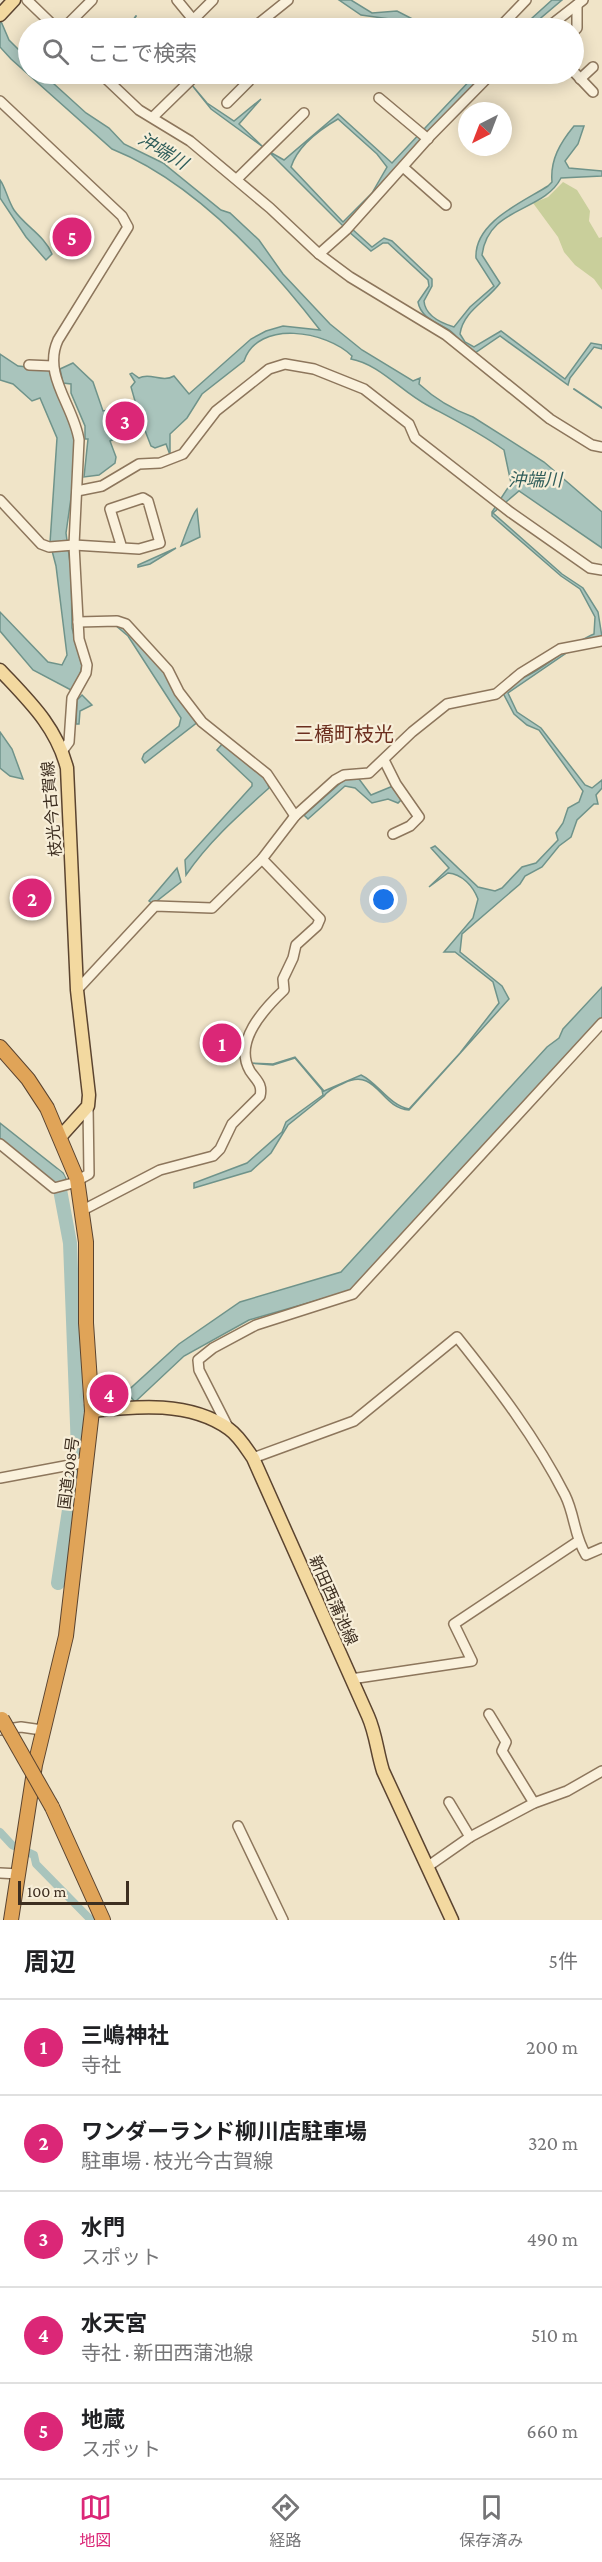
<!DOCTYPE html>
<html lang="ja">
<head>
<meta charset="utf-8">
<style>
	:root { --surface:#fff; --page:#f2f2f2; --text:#202124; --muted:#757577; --line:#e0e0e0; --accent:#db2777 }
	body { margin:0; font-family:"Crimson Pro","Noto Sans JP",serif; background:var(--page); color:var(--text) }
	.compass { position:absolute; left:458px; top:102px; width:54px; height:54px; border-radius:50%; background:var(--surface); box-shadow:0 3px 15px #0003; rotate:222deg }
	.scale { position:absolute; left:18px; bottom:15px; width:111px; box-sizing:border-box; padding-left:6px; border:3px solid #3d2e20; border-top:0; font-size:16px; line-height:21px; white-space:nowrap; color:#3d2e20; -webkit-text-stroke:4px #f7eed8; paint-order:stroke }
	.you { position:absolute; left:384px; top:900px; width:21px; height:21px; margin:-15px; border:4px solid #fff; border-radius:50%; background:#1a73e8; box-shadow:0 0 0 9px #1a73e833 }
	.badge { display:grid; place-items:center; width:39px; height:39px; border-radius:50%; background:var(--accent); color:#fff; font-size:20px; font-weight:700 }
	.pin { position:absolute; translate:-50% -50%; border:3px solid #fff; box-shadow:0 2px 6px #0006 }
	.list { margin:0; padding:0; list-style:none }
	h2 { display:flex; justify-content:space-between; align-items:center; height:78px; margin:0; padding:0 24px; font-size:26px }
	h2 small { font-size:20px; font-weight:400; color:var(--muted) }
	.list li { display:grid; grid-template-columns:39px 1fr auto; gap:18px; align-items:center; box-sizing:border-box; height:96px; padding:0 24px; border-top:2px solid var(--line) }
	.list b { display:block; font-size:22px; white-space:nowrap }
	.list p { margin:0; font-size:20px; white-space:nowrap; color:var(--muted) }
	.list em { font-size:20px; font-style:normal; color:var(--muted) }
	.icon { flex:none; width:33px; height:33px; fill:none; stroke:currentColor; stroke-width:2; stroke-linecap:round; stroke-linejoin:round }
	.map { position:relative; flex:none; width:602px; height:1920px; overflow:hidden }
	.search { position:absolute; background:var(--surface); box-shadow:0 3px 15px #0003; left:18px; right:18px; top:18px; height:66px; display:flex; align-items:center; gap:15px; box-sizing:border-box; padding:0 21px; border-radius:33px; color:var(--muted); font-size:22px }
	.sheet { height:558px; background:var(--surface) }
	nav { display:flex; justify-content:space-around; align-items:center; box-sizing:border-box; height:84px; border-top:2px solid var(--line); background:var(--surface); font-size:16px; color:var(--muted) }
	nav a { display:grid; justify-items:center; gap:3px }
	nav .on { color:var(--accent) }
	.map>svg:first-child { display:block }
	.green { fill:#c9cf9b }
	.water { fill:#a9c4bc; stroke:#6f938a; stroke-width:1.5; fill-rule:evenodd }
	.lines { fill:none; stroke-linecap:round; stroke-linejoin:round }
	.stream { stroke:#6f938a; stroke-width:2 }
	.canal { stroke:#a9c4bc; stroke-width:8 }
	.river { stroke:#a9c4bc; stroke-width:14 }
	.minor-casing { stroke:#8d765c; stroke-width:12 }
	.major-casing { stroke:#5b4430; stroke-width:15 }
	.highway-casing { stroke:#5b4430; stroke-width:16 }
	.minor { stroke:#faf1dc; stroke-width:9 }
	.major { stroke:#f3d9a0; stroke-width:12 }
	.highway { stroke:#e0a458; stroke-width:14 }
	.highway-bridge-casing { stroke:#5b4430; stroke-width:16; stroke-linecap:butt }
	.highway-bridge { stroke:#e0a458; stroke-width:14 }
	.labels { text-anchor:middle; stroke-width:4.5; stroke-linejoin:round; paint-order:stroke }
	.street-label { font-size:16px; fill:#3d2e20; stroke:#f7eed8 }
	.water-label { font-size:18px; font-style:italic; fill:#2f5d5a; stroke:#f7eed8 }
	.quarter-label { font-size:20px; fill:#6b2e1e; stroke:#f7eed8 }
</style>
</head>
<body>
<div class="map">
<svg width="602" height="1920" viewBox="0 0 602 1920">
	<rect width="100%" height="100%" fill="#f0e4c8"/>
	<g class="green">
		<polygon points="563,182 577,190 590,211 589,221 599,238 602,237 602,290 594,279 575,265 564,252 558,237 533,203 548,197"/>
		<polygon points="73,229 79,234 76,238 81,243 69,254 58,245"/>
	</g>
	<g class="water">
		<polygon points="339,0 351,0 372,13 397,11 430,28 407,28 397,20 361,15"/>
		<polygon points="552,0 562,0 529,28 521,28"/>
		<path d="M0 19 9 40 28 59V74H43L86 113 109 128 124 144 163 163 221 210 230 213 259 240 283 274 330 324 362 350 413 381 420 378 419 384C434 398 454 410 473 417L544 462 602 512V548L519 491 493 513 562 574 583 588 598 612 602 637 568 652 508 693 517 712 541 728 585 785 592 788 602 780V788L596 795 598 804H594L577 820 571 837 559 846 542 867 525 876 520 884 462 934 460 952 502 986 509 999 409 1110C380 1108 377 1067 344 1083 336 1087 329 1089 324 1096L288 1125 271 1153 251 1171 194 1188V1183L247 1163 282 1132 286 1122 323 1095 322 1090 295 1058 273 1065 249 1063 273 1064 295 1057 324 1091 361 1075C378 1083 389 1105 409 1109L460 1053 499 1003 493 982 455 952H444L473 918 478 899C473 886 462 874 448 873L429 887 449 868 431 848 435 846 478 887 495 891 502 888 522 867 536 863 558 840 556 833 563 823 568 808 579 802 583 791 539 730 527 725 514 714 503 693C511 682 522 679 534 672 555 660 572 643 594 634L595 617 580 589 561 576 492 516V512L511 483 504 450C479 432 453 419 427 405 402 392 379 364 351 359L352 356C327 331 258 319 244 361L202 394 187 418 170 434V455L166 444 155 448 151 446 144 428 131 432 122 406 135 401 131 387 135 382 130 374 132 373 139 378C150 372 162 383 174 376L189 394 251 339 266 331 283 326 320 330C266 260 194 182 112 149L11 59 0 47Z"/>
		<path d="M476 74H483L345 228 268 151 284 160 338 114 392 163ZM338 119 377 154 387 167 372 193 343 222 291 167C298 145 319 130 338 119Z"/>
		<polygon points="191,84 207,103 234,121 261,99 239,124 263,147 211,109"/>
		<path d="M574 126H584L578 144 565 161 569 168 602 171V176L561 178C543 213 488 206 482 255L500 283C487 301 463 311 460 334L465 342 474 347 501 331 565 379 591 343 602 345V349L594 347 570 378 568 385 500 336 472 355C464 348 457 335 449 330 436 322 421 318 418 302L429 286 428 280 388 243H383L371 251 348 231 351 228 372 247 384 238 392 241 432 279V286L424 301C425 316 441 323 454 327L470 307 494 286 476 258C474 222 523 202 548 186L552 182C550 160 560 143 574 126Z"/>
		<path d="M0 180C5 186 8 201 14 210 25 226 45 236 52 254L46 260 26 237 0 198Z"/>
		<polygon points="0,354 18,366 49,369 74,431 75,443 73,484 66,533 71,570 72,628 82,666 78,682 71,690 33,670 0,631 0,612 48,662 62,665 67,655 56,566 50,543 57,438 40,398 32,401 13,384 0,380"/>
		<polygon points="73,363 93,382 103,411 114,409 123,435 110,441 116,457 115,463 99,475 84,477 88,439 85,439 85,426 71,393 71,384 63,383 60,369"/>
		<path d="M197 509 200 537 181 546C183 541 192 514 197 509Z"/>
		<polygon points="176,548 150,564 138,567 138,565"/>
		<path d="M115 625C145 633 182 695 199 721L145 763 142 759 144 754 179 726 181 718 128 636Z"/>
		<polygon points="82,695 92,705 80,711 79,724 76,724 77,700"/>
		<polygon points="0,732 12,749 23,779 10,776 0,768"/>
		<path d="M223 743 266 777 269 788C239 815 209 841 186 875L185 860 252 786V783L217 750Z"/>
		<polygon points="345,779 359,779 371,795 393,786 401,800 398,803 388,799 372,803 355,788 345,786 308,819 304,815"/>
		<polygon points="177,868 181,882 153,904 149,901"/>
		<polygon points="602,987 602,1018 353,1290 249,1320 184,1356 135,1402 130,1396 125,1400 105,1406 104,1400 123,1395 179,1344 240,1302 341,1272 547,1047 559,1038 563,1029"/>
		<polygon points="0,1123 63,1173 67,1181 54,1184 0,1138"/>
	</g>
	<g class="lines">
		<g class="stream">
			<polyline points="128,28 136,16"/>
			<polyline points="574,389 602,408"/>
		</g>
		<g class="canal">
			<polyline points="108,423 134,415"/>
			<polyline points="77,1410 84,1408"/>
			<polyline points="0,1832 12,1845 34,1855 36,1864 91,1920"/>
		</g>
		<polyline class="river" points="55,1176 58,1179 70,1243 78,1450 58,1583"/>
		<g class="minor-casing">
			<g id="minor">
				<polyline points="27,0 56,28"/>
				<polyline points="177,0 200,28"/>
				<polyline points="64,28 92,0"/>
				<polyline points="185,28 213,0"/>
				<polyline points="253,28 288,0"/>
				<polyline points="499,28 526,0"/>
				<polyline points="547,28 583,0"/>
				<polyline points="574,31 577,28 577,5"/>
				<polyline points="574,72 593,92"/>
				<polyline points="101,74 139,110 190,141 270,208 319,254 350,277 446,335 550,419 592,445 602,447"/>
				<polyline points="580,79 593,67"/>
				<polyline points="379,98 428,139"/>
				<path d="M0 101 122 216 128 227 58 340C42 375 74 406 79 440L74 545 79 639 87 665 86 673 72 698 69 742 63 750"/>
				<polyline points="227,103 249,81 242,74"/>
				<polyline points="153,117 197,74"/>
				<polyline points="403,167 446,205"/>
				<polyline points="237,179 304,113"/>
				<polyline points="319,254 346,230 431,135 491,74"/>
				<polyline points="29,365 53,366"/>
				<polyline points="77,491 102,486 139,464 160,463 183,454 216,411 269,369 285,364 314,369 364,389 409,424 415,438 510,512 590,568 602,570"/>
				<polyline points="0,500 41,544 49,547 74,545 139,549 160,543 148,501 143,498 110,509 122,548"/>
				<polyline points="78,622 117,621 126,624 168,670 179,692 202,722 267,774 295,816"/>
				<polyline points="384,760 396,784 419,817 410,826 393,834"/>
				<polyline points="77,990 155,906 212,908 262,859 295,816 335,780 344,775 369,773 412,732 447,704 496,694 521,673 560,649 602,641"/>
				<polyline points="0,1144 54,1188 73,1183 89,1174 88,1106"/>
				<path d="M83 1210 160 1170 213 1156 220 1149 232 1124 260 1096C263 1084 256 1080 250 1071 233 1042 264 1009 284 990L283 979 293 958 296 945 317 926 320 919 262 859"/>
				<polyline points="229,1429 199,1370 198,1360 213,1348 256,1325 353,1294 602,1023"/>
				<path d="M253 1458 354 1421 457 1337C497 1387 536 1438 565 1495 575 1515 574 1536 586 1555L602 1548"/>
				<polyline points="0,1478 86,1462"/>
				<polyline points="351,1679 472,1661 454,1624 577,1542"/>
				<polyline points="489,1714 506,1742 502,1751 534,1803"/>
				<polyline points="0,1730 21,1727 42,1730"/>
				<polyline points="449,1802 470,1837"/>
				<polyline points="238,1826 283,1920"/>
				<polyline points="427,1867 470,1837 534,1803 567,1791 602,1771"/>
				<polyline points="0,1873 19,1874"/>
			</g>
		</g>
		<g class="major-casing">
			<g id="major">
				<polyline points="0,15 14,0"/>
				<path d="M0 670C29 701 56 726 67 768L77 990 89 1095 88 1106 61 1136"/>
				<path d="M92 1411C137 1406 190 1401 229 1429 239 1436 246 1448 253 1458L368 1716C376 1734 377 1752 383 1771L452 1920"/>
			</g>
		</g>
		<g class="highway-casing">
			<g id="highway">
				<polyline points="0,1047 28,1079 47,1108 77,1179 86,1242 86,1323 92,1411 66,1636 35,1765 11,1920"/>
				<polyline points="52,1807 103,1920"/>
			</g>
		</g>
		<use href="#minor" class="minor"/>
		<use href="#major" class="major"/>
		<use href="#highway" class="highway"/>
		<g class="highway-bridge-casing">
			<polyline id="highway-bridge" points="2,1719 52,1807"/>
		</g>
		<use href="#highway-bridge" class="highway-bridge"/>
	</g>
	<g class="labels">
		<g class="street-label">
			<text transform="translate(51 809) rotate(-95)" y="6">枝光今古賀線</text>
			<text transform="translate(68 1473) rotate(-83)" y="6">国道208号</text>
			<text transform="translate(334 1600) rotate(66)" y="6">新田西蒲池線</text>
		</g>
		<g class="water-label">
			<text transform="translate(163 151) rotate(31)" y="6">沖端川</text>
			<text x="535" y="486">沖端川</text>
		</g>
		<g class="quarter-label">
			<text x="344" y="741">三橋町枝光</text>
		</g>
	</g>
</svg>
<svg class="compass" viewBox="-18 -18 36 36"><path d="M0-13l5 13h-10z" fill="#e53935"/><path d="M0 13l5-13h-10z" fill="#757577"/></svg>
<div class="scale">100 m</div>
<div class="you"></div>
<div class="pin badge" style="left:222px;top:1043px">1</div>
<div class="pin badge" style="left:32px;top:898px">2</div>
<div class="pin badge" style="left:125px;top:421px">3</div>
<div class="pin badge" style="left:109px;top:1394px">4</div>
<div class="pin badge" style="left:72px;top:237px">5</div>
<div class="search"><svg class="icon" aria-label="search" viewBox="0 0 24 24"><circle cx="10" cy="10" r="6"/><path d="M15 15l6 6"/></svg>ここで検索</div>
</div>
<section class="sheet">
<h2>周辺<small>5件</small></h2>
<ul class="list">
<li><span class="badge">1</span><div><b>三嶋神社</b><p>寺社</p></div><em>200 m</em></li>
<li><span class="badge">2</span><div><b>ワンダーランド柳川店駐車場</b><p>駐車場 · 枝光今古賀線</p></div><em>320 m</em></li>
<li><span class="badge">3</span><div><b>水門</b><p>スポット</p></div><em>490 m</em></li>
<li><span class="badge">4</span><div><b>水天宮</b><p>寺社 · 新田西蒲池線</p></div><em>510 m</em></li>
<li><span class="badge">5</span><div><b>地蔵</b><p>スポット</p></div><em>660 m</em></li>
</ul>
</section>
<nav>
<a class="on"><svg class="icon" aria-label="map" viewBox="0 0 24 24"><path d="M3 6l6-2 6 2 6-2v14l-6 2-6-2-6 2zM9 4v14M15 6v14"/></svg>地図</a>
<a><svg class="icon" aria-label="directions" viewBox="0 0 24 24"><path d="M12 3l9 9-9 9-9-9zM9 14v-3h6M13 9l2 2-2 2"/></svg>経路</a>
<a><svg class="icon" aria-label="saved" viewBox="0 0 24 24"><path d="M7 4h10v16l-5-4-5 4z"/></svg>保存済み</a>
</nav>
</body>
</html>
